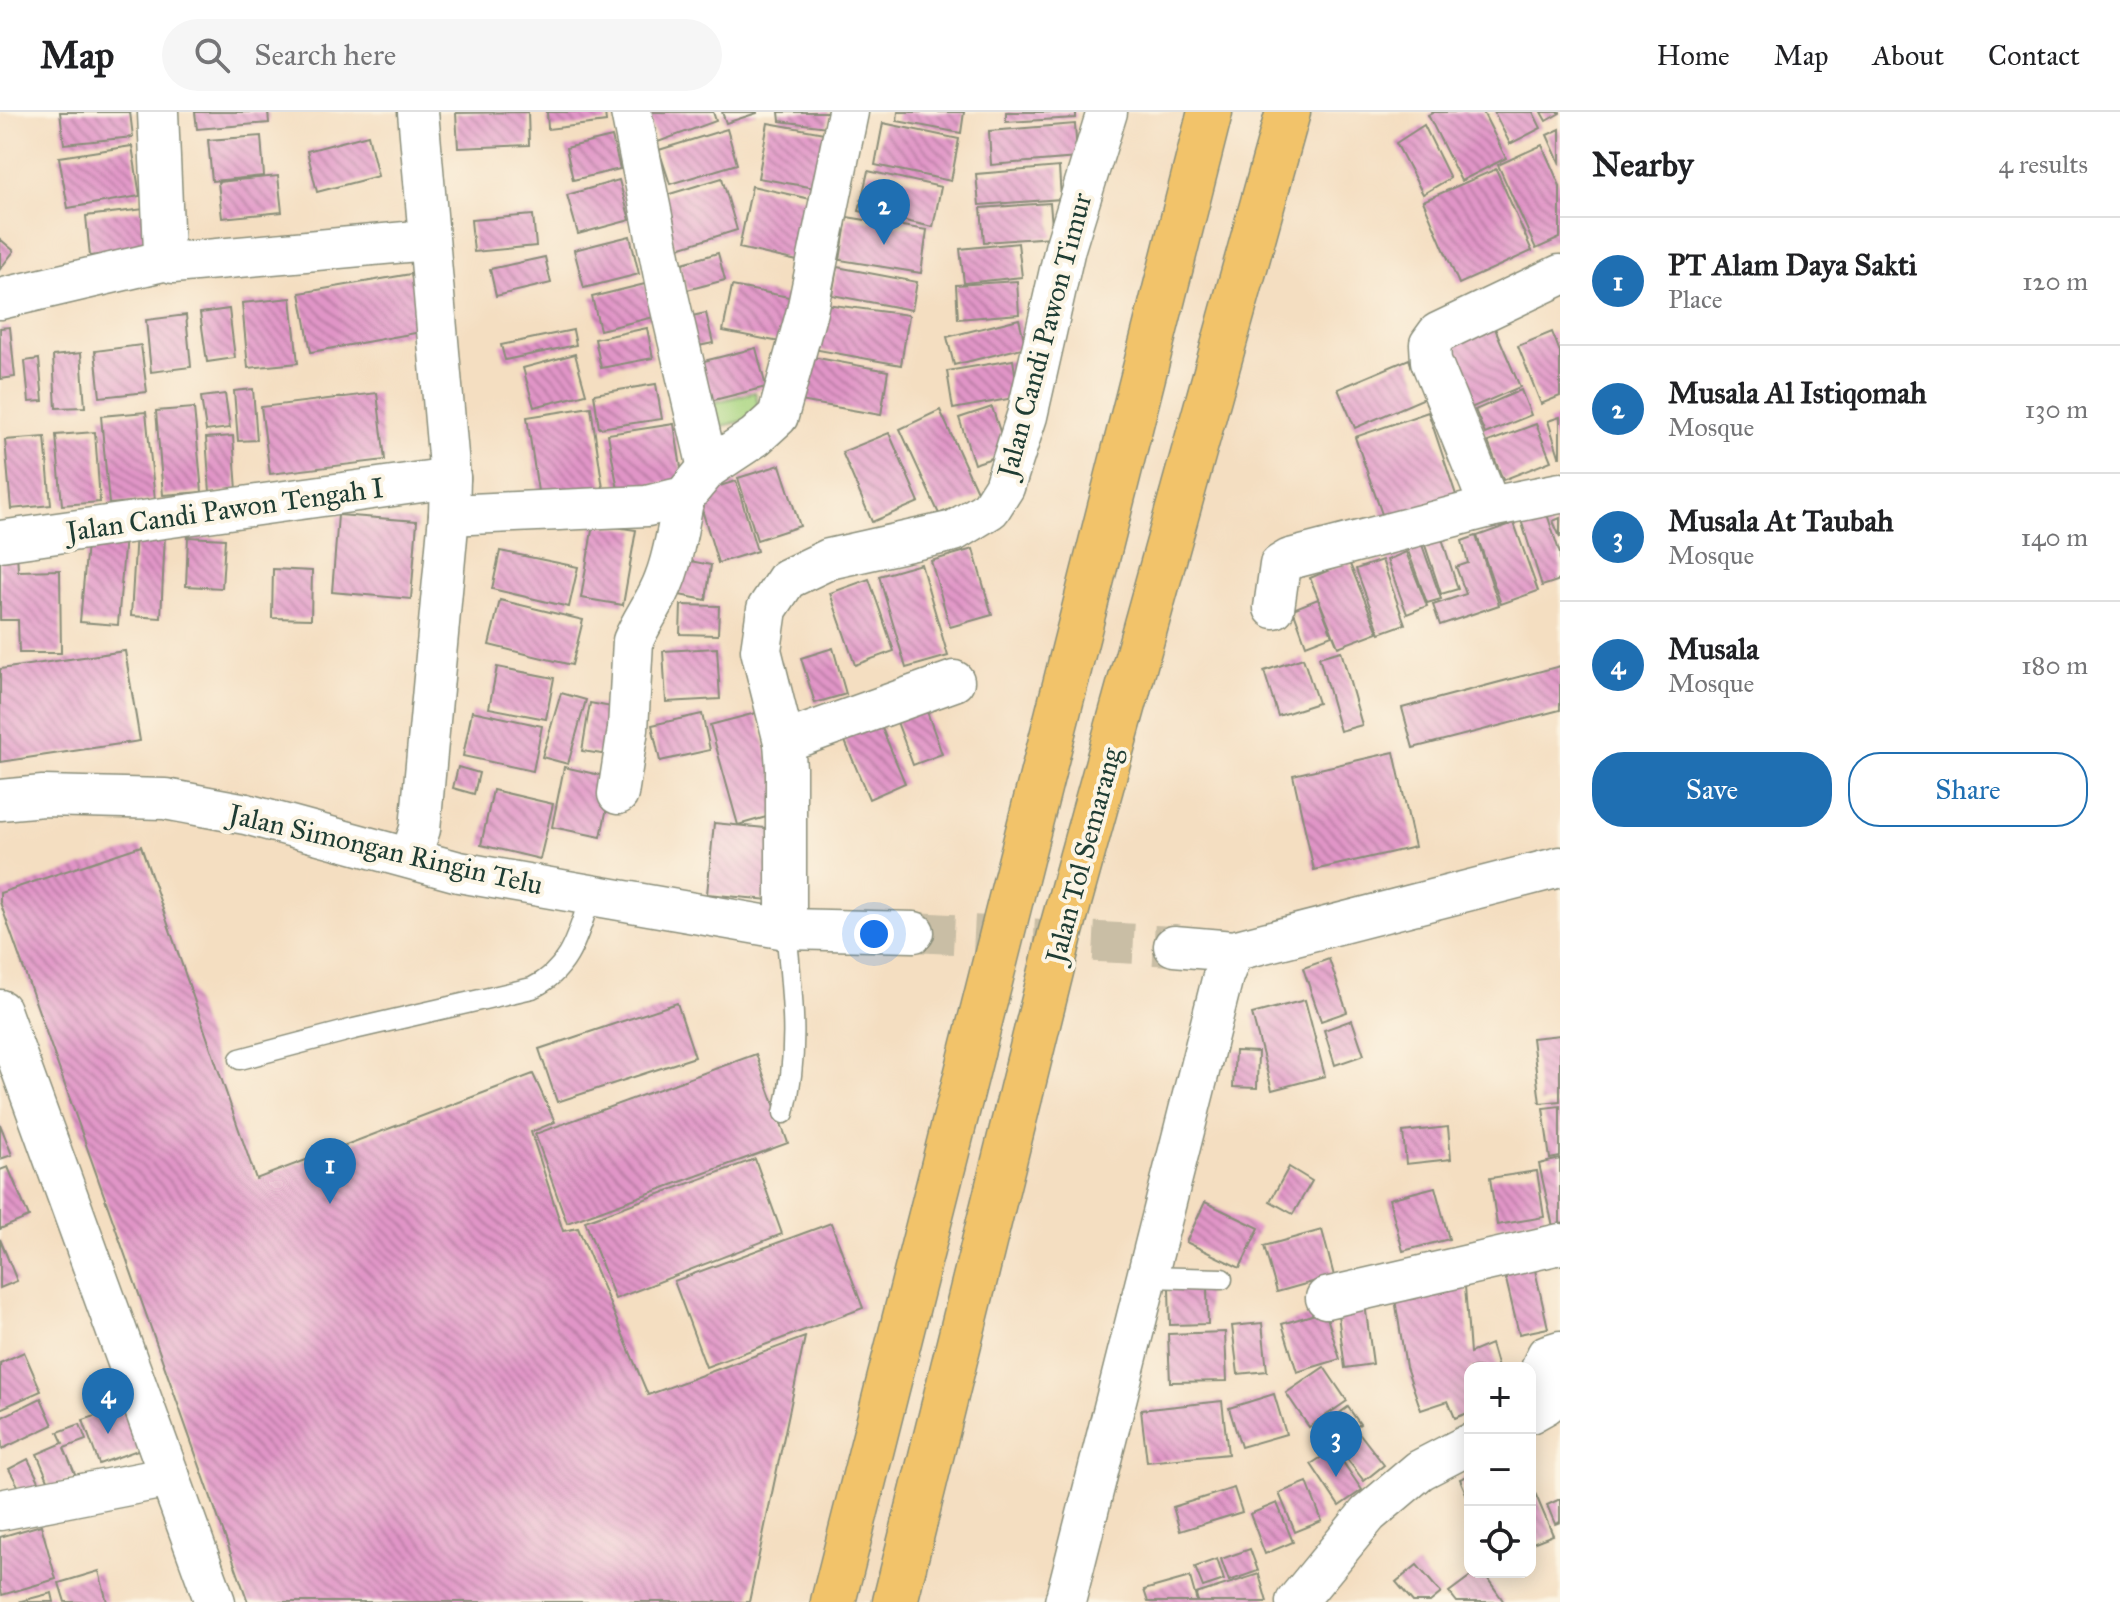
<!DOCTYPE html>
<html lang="en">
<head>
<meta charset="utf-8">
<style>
	:root { --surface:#fff; --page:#f6f6f6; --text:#202124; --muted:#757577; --line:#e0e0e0; --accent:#1f6fb2 }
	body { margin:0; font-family:"IM FELL Great Primer",serif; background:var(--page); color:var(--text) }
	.controls { position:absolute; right:24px; bottom:24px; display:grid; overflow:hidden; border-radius:16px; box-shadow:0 4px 20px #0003 }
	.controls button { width:72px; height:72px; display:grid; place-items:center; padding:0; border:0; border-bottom:2px solid var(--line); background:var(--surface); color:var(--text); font:40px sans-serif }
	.you { position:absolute; left:874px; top:822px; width:28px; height:28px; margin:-20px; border:6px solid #fff; border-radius:50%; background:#1a73e8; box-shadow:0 0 0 12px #1a73e833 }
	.badge { display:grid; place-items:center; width:52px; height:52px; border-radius:50%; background:var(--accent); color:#fff; font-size:26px; font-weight:700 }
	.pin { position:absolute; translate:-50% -66px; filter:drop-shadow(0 2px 4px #0008) }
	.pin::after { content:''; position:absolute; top:42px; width:28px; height:24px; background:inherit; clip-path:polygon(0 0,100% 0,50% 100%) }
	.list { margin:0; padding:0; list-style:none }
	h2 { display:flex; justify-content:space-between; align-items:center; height:104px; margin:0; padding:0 32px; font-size:34px }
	h2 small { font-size:26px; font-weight:400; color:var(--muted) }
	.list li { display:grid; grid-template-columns:52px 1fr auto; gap:24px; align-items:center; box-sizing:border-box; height:128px; padding:0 32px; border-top:2px solid var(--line) }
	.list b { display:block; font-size:30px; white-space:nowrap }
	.list p { margin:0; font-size:26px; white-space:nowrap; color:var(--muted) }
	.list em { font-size:26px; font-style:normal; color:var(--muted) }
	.actions { display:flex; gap:16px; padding:24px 32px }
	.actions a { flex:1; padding:18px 0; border:2px solid var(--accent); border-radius:32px; text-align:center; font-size:28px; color:var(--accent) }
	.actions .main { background:var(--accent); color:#fff }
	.icon { flex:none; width:44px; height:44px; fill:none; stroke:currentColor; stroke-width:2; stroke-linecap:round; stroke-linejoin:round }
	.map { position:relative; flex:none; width:1560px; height:1490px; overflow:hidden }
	header { display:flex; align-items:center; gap:48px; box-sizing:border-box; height:112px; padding:0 40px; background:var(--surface); border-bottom:2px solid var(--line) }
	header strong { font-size:38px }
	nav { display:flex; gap:44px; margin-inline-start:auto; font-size:28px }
	.search { width:560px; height:72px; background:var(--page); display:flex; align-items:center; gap:20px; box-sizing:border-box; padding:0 28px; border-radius:44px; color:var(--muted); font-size:30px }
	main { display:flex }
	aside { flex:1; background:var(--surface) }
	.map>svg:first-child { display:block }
	.park { fill:#a9d581; stroke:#64895a; stroke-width:2 }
	.building { fill:url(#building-back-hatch) }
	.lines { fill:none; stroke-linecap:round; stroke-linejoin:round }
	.minor-tunnel { stroke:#c9bea5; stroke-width:40; stroke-dasharray:40 20; stroke-linecap:butt }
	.service-casing { stroke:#8a8e7a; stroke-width:23 }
	.minor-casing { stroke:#8a8e7a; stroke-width:43 }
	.motorway-casing { stroke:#8a8e7a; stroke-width:47 }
	.service { stroke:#fff; stroke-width:20 }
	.minor { stroke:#fff; stroke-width:40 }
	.motorway { stroke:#f2c36a; stroke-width:44 }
	.labels { text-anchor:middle; stroke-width:8; stroke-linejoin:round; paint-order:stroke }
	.street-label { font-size:28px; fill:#1f3d34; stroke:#fcf5e5 }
</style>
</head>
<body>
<header>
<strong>Map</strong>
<div class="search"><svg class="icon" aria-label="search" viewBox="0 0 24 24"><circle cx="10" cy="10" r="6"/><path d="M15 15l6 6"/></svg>Search here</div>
<nav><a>Home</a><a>Map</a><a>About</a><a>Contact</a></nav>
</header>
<main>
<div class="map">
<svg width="1560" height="1490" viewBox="0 0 1560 1490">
	<defs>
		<pattern id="building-back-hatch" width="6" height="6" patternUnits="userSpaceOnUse" patternTransform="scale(2)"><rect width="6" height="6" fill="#e195c7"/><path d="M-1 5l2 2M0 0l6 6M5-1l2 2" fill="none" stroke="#b67ba2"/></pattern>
	</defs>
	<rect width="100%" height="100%" fill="#fcf5e5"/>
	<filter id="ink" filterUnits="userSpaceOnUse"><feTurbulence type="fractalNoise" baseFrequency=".0125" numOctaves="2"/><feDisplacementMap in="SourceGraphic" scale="16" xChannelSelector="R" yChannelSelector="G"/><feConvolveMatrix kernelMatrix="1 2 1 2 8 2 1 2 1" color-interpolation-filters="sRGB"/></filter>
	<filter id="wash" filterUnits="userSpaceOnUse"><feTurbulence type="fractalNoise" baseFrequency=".006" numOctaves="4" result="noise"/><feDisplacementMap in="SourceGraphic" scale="32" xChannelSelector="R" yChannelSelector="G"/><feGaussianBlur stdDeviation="1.8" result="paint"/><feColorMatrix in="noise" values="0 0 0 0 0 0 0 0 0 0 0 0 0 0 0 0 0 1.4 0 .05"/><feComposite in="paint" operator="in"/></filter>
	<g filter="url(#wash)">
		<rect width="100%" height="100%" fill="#f4dec1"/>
		<polygon class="park" points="755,280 761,304 708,318 701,294"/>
		<g id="blocks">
			<g class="building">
				<polygon points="60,0 130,0 133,25 64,32"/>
				<polygon points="195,0 268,0 269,11 197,17"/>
				<polygon points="528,0 529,33 458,36 456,1"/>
				<polygon points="547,0 605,0 606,10 548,17"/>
				<polygon points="647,0 713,0 716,9 658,30"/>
				<polygon points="722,0 757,0 757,1 726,11"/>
				<polygon points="779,0 829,0 827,15 780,9"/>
				<polygon points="898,0 964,0 961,21 897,9"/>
				<polygon points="1006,0 1076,0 1076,6 1006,10"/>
				<polygon points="1434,0 1483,0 1506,46 1461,69 1428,3"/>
				<polygon points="1494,0 1533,0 1541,16 1510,32"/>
				<polygon points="1541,0 1560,0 1560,1 1546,9"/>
				<polygon points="768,11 830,22 821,77 758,66"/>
				<polygon points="883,11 959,27 951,69 875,53"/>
				<polygon points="1075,12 1077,46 991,53 989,19"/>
				<polygon points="1424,13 1450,66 1423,82 1396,31"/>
				<polygon points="727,17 737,52 670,72 659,38"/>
				<polygon points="1560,17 1560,52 1547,23"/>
				<polygon points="368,23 378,64 317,80 307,39"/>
				<polygon points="261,24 264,64 212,69 208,28"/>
				<polygon points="612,25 620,57 573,68 566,36"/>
				<polygon points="1542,33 1560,74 1560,126 1536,137 1498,53"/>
				<polygon points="132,34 140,84 68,96 59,45"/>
				<polygon points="1059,55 1061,87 979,93 976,62"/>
				<polygon points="1496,57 1532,139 1459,172 1423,89"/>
				<polygon points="868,59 941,75 933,115 859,99"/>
				<polygon points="278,64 282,100 222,106 218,70"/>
				<polygon points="722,66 737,118 675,137 660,85"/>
				<polygon points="619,68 630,108 578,122 567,83"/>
				<polygon points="752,74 815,88 802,150 739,136"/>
				<polygon points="1050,91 1053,125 984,130 981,96"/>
				<polygon points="144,97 148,138 90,144 86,104"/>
				<polygon points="533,103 536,134 474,140 471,108"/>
				<polygon points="847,105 927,118 921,161 840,148"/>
				<polygon points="630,124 639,162 584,176 574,138"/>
				<polygon points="0,127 14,139 0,157"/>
				<polygon points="1018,131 1022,165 964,171 960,137"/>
				<polygon points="718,141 725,168 687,178 679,152"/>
				<polygon points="545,145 551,171 496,184 490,157"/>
				<polygon points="837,155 917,170 912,198 832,183"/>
				<polygon points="411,162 421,220 311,240 300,181"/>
				<polygon points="1017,169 1019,202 958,207 956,173"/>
				<polygon points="645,172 654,205 600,218 592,185"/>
				<polygon points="732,174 794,186 785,231 723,219"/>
				<polygon points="291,186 298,251 248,256 242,191"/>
				<polygon points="818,191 909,203 901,253 813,237"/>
				<polygon points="229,197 235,246 207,250 200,201"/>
				<polygon points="706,201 713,231 689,236 683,206"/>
				<polygon points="186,203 191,255 151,260 146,208"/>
				<polygon points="1019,207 1026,235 954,253 947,225"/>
				<polygon points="1494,214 1520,275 1466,298 1440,236"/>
				<polygon points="10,215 15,265 0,267 0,216"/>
				<polygon points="647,216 653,246 601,256 595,227"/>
				<polygon points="573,218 576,233 505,248 501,233"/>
				<polygon points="1552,220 1560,240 1560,284 1541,292 1518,234"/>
				<polygon points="141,233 147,280 100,285 95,239"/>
				<polygon points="756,236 766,275 702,291 692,252"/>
				<polygon points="81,241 85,295 56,296 53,244"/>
				<polygon points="575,242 586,282 534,295 523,256"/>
				<polygon points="807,244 888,259 881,303 800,289"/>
				<polygon points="39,247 43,289 29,290 25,249"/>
				<polygon points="1409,247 1425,286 1355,316 1338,277"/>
				<polygon points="1013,248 1019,285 953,297 947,259"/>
				<polygon points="656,272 662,307 599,316 594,282"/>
				<polygon points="253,277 257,328 238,329 234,279"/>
				<polygon points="1521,278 1531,303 1485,322 1475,298"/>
				<polygon points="377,281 385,348 270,362 261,295"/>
				<polygon points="225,282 230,316 206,319 201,285"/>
				<polygon points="591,295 604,383 540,393 527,305"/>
				<polygon points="992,295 1007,341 974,352 959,306"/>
				<polygon points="194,296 202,380 163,383 156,299"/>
				<polygon points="940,298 979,384 939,402 900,317"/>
				<polygon points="146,300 155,388 109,392 101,304"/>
				<polygon points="1428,300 1456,383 1384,408 1355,325"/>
				<polygon points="1560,305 1560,344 1559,344 1548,309"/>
				<polygon points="674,312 683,368 618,378 608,322"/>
				<polygon points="1536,312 1551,349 1503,368 1488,330"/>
				<polygon points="95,320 100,390 62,393 56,323"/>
				<polygon points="889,321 919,390 872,410 842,340"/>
				<polygon points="233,324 237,378 210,380 206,326"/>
				<polygon points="45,325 51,393 11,397 5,328"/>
				<polygon points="780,353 800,414 757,428 738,366"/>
				<polygon points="736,369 757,439 718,451 697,381"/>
				<polygon points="1546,399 1560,442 1560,468 1542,474 1521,408"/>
				<polygon points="338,403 417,409 411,487 332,480"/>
				<polygon points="1560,406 1560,425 1553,409"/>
				<polygon points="1514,411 1538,479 1501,492 1477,424"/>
				<polygon points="593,412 636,418 623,493 581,486"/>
				<polygon points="88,420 125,423 118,513 80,510"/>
				<polygon points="136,420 165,422 161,506 131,504"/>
				<polygon points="1440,420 1458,477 1441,482 1423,427"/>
				<polygon points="1476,424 1499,493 1440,513 1433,493 1466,482 1456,455 1468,451 1462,429"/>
				<polygon points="188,425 225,427 222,476 186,474"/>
				<polygon points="1421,430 1441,487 1427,491 1407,436"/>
				<polygon points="973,437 992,503 950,515 931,449"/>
				<polygon points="0,439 17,439 18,459 60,458 61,541 19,541 18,508 0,508"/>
				<polygon points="500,439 578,455 569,495 492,477"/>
				<polygon points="1406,440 1427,494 1407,502 1387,448"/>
				<polygon points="685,448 711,453 706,488 679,483"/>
				<polygon points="1382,448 1405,512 1380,521 1356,457"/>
				<polygon points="1349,450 1378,520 1338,535 1310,466"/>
				<polygon points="921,452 948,544 906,556 879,464"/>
				<polygon points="273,457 312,459 311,507 272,506"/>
				<polygon points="869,467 894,539 855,553 830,481"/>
				<polygon points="1318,487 1332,523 1306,533 1293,497"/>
				<polygon points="500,488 583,508 572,553 489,533"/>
				<polygon points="681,493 719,494 718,523 680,522"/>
				<polygon points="717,536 720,587 666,590 663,539"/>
				<polygon points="833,536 846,582 815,591 801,546"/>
				<polygon points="125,539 140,629 0,650 0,557"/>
				<polygon points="1341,539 1362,613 1340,619 1319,545"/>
				<polygon points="1303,546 1318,591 1278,604 1264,559"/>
				<polygon points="1560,554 1560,598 1413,636 1402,596"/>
				<polygon points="497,555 554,566 546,607 489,596"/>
				<polygon points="561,581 586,588 568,652 542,645"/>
				<polygon points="923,588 942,642 913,653 893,599"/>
				<polygon points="590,591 622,597 615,644 582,639"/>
				<polygon points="472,599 542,614 533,659 463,644"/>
				<polygon points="756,601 784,700 738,713 710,613"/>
				<polygon points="702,602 710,638 660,649 652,613"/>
				<polygon points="878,607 905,671 869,687 842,622"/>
				<polygon points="1394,640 1415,735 1314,758 1293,663"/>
				<polygon points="458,655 479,661 474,682 453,676"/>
				<polygon points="564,655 613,666 601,725 552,715"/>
				<polygon points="493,678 553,692 540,747 481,733"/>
				<polygon points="714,711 776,717 769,788 707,782"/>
				<polygon points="141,734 256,1067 533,962 555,1010 531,1020 563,1119 578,1116 648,1283 805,1225 749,1490 248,1490 0,790 0,781"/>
				<polygon points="1329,847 1347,900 1321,909 1303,856"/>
				<polygon points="1305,888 1325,964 1272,978 1252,902"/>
				<polygon points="677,891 695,945 557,990 539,937"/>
				<polygon points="1352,908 1364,943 1335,953 1324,918"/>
				<polygon points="1560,923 1560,989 1540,991 1532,926"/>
				<polygon points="1235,939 1258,940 1257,976 1233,975"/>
				<polygon points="756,942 788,1031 567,1111 535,1022"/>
				<polygon points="1560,994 1560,1045 1550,1047 1543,996"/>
				<polygon points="0,1012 12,1043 0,1047"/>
				<polygon points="1448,1015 1451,1047 1406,1052 1403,1020"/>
				<polygon points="755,1047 782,1122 615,1187 585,1109"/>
				<polygon points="1560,1047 1560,1127 1556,1128 1539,1052"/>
				<polygon points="8,1055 29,1105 0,1117 0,1058"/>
				<polygon points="1289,1055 1312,1069 1293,1102 1270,1089"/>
				<polygon points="1537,1059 1544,1105 1497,1113 1490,1066"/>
				<polygon points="1435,1075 1449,1127 1403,1139 1389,1087"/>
				<polygon points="1205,1090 1259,1116 1240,1156 1186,1130"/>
				<polygon points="831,1111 863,1196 706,1255 674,1169"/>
				<polygon points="1322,1118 1334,1164 1277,1180 1264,1134"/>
				<polygon points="0,1127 17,1169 0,1176"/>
				<polygon points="1533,1149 1548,1216 1519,1222 1503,1155"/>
				<polygon points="1465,1174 1470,1241 1491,1232 1498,1256 1470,1256 1470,1300 1455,1306 1448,1289 1421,1298 1406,1255 1394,1181"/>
				<polygon points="1169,1176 1207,1176 1208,1212 1170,1213"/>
				<polygon points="1365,1192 1373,1252 1345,1256 1337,1195"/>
				<polygon points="1325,1199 1340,1247 1297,1260 1282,1212"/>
				<polygon points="1262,1211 1267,1259 1238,1262 1232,1214"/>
				<polygon points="1225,1220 1227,1269 1170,1270 1168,1222"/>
				<polygon points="24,1240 41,1279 0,1297 0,1251"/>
				<polygon points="1324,1255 1347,1289 1309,1315 1286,1281"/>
				<polygon points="1274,1282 1286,1322 1241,1335 1229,1296"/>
				<polygon points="41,1286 53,1313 2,1337 0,1306"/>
				<polygon points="1222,1289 1228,1342 1147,1350 1141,1298"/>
				<polygon points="134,1291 149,1334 99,1352 83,1308"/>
				<polygon points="1348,1295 1360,1312 1324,1338 1312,1321"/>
				<polygon points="80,1312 86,1328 64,1336 76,1364 51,1375 37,1342 63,1331 58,1320"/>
				<polygon points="1357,1318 1384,1353 1364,1369 1337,1334"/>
				<polygon points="1334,1337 1362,1378 1339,1394 1311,1352"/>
				<polygon points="28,1347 42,1375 24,1385 9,1357"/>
				<polygon points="1470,1363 1470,1391 1460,1367"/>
				<polygon points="1307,1370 1322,1409 1295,1420 1279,1381"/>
				<polygon points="1234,1376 1242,1400 1180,1419 1173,1395"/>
				<polygon points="1535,1381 1553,1423 1530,1432 1530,1384"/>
				<polygon points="1560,1387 1560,1410 1555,1412 1547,1393"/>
				<polygon points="1277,1391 1293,1430 1265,1442 1250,1402"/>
				<polygon points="41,1413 56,1467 2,1483 0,1474 0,1425"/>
				<polygon points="1250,1437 1258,1459 1229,1469 1221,1447"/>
				<polygon points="1217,1447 1224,1468 1203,1475 1195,1455"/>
				<polygon points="1417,1453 1441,1481 1430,1490 1413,1490 1396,1470"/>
				<polygon points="99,1459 107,1490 65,1490 59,1471"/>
				<polygon points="1476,1460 1483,1460 1504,1490 1457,1490 1449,1480"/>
				<polygon points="1259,1462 1267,1490 1198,1490 1196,1482"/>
				<polygon points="1190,1465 1197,1490 1148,1490 1144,1478"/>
				<polygon points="52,1481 54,1490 22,1490 21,1489"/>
			</g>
		</g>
	</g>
	<g filter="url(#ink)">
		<use href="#blocks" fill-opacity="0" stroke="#8a8e7a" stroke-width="2"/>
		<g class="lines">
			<polyline class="minor-tunnel" points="914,820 1174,834"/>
			<g class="service-casing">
				<g id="service">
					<path d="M240 947 354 917 532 876C571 858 578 821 591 783"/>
					<path d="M784 1001C800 939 792 880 786 817"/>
					<polyline points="1147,1165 1222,1167"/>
				</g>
			</g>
			<g class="minor-casing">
				<g id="minor">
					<polyline points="158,0 164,139 167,148"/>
					<polyline points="631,0 668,184 708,356"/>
					<polyline points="0,187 167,148 173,151 428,128"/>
					<polyline points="1490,395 1431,249 1430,232 1438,221 1560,163"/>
					<polyline points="449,403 647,394 684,385 708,356 755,325 778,304 807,199 848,0"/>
					<polyline points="0,429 450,366"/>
					<polyline points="1274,496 1280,453 1290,447 1490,395 1560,381"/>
					<polyline points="784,630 954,569"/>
					<path d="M618 682 628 617 633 529C642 507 657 489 665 466 675 440 678 412 684 385"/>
					<polyline points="0,688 43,684 165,687 246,702 459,760 786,817 914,820"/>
					<polyline points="410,746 420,717 449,403 450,366 418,0"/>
					<polyline points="786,817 786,656 784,630 761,538 767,497 787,467 829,447 954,419 990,397 1004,375 1027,304 1065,136 1107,0"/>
					<polyline points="1174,834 1233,839 1560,755"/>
					<polyline points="0,898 215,1490"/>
					<polyline points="1326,1186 1560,1132"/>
					<polyline points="1530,1301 1546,1292 1542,1254 1547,1243 1560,1239"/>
					<polyline points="0,1398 170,1365"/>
					<polyline points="1065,1490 1223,864 1233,839"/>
					<polyline points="1296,1490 1368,1402 1420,1358 1470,1332"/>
				</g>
			</g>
			<g class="motorway-casing">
				<g id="motorway">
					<polyline points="833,1490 1210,0"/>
					<polyline points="895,1490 1060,823 1288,0"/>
				</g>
			</g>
			<use href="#service" class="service"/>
			<use href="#minor" class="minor"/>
			<use href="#motorway" class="motorway"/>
		</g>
	</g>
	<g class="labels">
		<g class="street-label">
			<text transform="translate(1044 223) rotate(-75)" y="10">Jalan Candi Pawon Timur</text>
			<text transform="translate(225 397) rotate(-8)" y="10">Jalan Candi Pawon Tengah I</text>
			<text transform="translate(386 737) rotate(13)" y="10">Jalan Simongan Ringin Telu</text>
			<text transform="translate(1083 743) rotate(-75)" y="10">Jalan Tol Semarang</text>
		</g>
	</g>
</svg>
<div class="controls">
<button>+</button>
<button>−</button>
<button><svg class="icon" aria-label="locate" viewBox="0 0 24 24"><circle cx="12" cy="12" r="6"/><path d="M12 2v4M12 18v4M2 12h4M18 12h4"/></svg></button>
</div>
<div class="you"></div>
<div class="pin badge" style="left:330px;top:1092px">1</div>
<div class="pin badge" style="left:884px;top:133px">2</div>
<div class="pin badge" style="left:1336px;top:1365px">3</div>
<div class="pin badge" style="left:108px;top:1322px">4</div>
</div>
<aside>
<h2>Nearby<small>4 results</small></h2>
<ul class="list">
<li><span class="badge">1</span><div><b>PT Alam Daya Sakti</b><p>Place</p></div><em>120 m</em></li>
<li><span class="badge">2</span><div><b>Musala Al Istiqomah</b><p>Mosque</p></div><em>130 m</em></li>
<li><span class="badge">3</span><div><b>Musala At Taubah</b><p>Mosque</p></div><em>140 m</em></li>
<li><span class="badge">4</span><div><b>Musala</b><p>Mosque</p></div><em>180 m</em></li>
</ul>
<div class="actions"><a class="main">Save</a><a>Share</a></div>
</aside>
</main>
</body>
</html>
